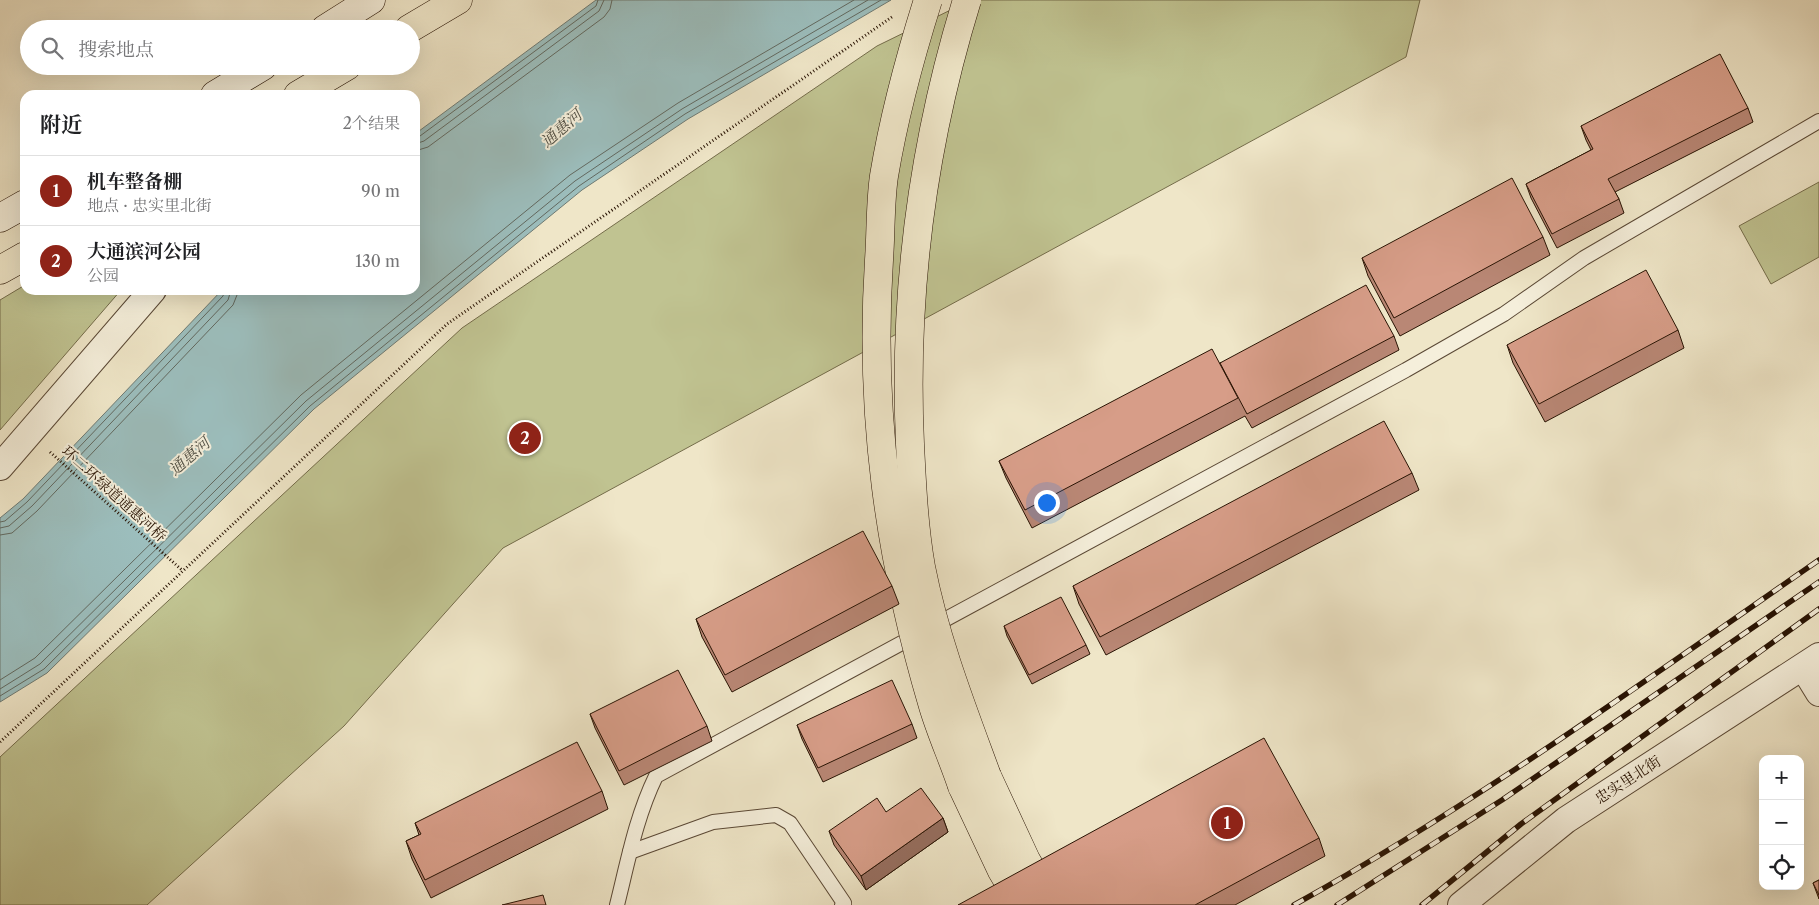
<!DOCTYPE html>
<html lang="zh">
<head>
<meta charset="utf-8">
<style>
	:root { --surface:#fff; --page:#f2f2f2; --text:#202124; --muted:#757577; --line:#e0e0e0; --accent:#8f2418 }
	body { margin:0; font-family:"Libre Caslon Text","Noto Serif SC",serif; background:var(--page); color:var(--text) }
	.controls { position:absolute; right:15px; bottom:15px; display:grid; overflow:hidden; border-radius:10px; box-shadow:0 5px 20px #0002 }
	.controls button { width:45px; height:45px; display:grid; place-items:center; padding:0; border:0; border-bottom:1px solid var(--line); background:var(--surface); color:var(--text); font:25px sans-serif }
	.you { position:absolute; left:1046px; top:502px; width:18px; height:18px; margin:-12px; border:4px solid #fff; border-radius:50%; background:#1a73e8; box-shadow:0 0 0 8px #1a73e833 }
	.badge { display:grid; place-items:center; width:32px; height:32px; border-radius:50%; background:var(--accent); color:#fff; font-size:16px; font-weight:700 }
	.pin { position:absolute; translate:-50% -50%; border:2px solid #fff; box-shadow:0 1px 5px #0006 }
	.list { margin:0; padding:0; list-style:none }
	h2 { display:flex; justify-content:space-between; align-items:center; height:65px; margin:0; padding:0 20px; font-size:21px }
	h2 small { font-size:16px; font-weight:400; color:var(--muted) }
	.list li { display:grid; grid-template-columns:32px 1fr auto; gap:15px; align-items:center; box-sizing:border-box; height:70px; padding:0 20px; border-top:1px solid var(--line) }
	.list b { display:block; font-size:19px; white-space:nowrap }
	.list p { margin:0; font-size:16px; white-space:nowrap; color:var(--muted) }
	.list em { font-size:16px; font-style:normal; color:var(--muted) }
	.icon { flex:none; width:28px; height:28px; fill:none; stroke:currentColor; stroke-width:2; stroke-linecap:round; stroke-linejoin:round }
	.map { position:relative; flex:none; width:1819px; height:905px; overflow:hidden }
	.search { position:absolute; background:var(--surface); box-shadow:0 5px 20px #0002; left:20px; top:20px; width:400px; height:55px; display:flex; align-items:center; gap:12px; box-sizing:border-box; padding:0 18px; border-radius:28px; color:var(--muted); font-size:19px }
	.panel { position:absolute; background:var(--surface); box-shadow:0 5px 20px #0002; left:20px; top:90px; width:400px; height:205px; border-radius:15px }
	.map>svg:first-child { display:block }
	.green { fill:#c0c391; stroke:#746c4a }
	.water { fill:#9cbebd; stroke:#6e7a73 }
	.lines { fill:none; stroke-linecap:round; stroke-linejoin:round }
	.shore { stroke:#626960; stroke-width:1 }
	.lane-casing { stroke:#5a4835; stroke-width:16 }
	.street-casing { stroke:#5a4835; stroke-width:28 }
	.secondary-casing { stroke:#291404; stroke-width:29 }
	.highway-casing { stroke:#291404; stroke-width:29 }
	.path { stroke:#291404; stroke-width:3; stroke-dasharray:1 2.5; stroke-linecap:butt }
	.lane { stroke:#f5efdb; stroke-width:14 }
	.street { stroke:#f5efdb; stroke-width:26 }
	.secondary { stroke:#f5efdb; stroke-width:28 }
	.highway { stroke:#efe6c8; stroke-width:28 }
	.rail-casing { stroke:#291404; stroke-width:5.5 }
	.rail { stroke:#f5efdb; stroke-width:4; stroke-dasharray:11; stroke-linecap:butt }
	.highway-bridge-casing { stroke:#291404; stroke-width:29; stroke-linecap:butt }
	.highway-bridge { stroke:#efe6c8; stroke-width:28 }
	.wall { fill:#b98775; stroke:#291404 }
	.shaded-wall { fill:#966e5f; stroke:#291404 }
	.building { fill:#d79d88; stroke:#291404 }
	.labels { text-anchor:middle; stroke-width:4; stroke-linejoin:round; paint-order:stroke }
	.street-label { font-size:15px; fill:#291404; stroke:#f5efdb }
	.water-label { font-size:16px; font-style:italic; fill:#515045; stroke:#f5efdb }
</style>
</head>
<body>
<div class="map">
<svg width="1819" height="905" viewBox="0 0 1819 905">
	<rect width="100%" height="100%" fill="#efe6c8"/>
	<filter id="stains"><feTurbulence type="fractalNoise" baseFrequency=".004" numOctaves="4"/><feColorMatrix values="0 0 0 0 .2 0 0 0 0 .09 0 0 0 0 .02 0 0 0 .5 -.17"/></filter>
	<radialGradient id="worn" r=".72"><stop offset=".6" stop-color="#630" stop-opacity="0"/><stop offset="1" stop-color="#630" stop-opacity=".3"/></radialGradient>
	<g class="green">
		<polygon points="971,0 1420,0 1406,57 503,548 344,726 147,905 0,905 0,757 462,328 877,46"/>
		<polygon points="1819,182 1819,257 1771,284 1739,226"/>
		<polygon points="25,285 25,290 121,290 0,430 0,300"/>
	</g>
	<polygon class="water" points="596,0 891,0 688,119 582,190 314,409 47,673 0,702 0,518 23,499 222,290 415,290 415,134"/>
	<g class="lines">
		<g class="shore">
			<polyline points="415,137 420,136 596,6 598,0"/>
			<polyline points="415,144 424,141 599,11 604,0"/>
			<polyline points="415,151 428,147 604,17 610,9 612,0"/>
			<polyline points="0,522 5,521 27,502 223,296 225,290"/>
			<polyline points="0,528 9,526 32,506 228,300 231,290"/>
			<polyline points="0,535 12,533 37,511 233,305 239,290"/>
			<polyline points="0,680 35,658 301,395 570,175 678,103 854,0"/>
			<polyline points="0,689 40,664 306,401 575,181 682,109 868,0"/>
			<polyline points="0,696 44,669 310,406 579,186 685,114 881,0"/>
		</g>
		<g class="lane-casing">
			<g id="lane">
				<polyline points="630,852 713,822 776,815 790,823 844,903 842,905"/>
				<path d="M617 905C628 861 636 817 656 776L1406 370 1504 314 1584 258 1819 121"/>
			</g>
		</g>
		<g class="street-casing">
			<g id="street">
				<polyline points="0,467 153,290"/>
				<polyline points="1803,667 1819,693"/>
				<polyline points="1461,905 1566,820 1819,656"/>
			</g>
		</g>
		<g class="secondary-casing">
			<g id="secondary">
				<polyline points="325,29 371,0"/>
				<polyline points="215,95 263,66"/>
				<polyline points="0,218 25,204"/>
			</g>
		</g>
		<g class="highway-casing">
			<g id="highway">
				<polyline points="409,29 458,0"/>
				<polyline points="298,95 347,66"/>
				<polyline points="0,270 25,256"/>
				<polyline points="987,776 1026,860 1052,905"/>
				<polyline points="962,786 1002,871 1022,905"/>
			</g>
		</g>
		<g class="path">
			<polyline points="50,452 183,571"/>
			<polyline points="0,742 447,324 892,17"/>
		</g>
		<use href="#lane" class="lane"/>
		<use href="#street" class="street"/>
		<use href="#secondary" class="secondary"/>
		<use href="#highway" class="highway"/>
		<g class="rail-casing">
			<g id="rail">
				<path d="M1294 905C1477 803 1647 679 1819 560"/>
				<polyline points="1337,905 1502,800 1819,582"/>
				<polyline points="1422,905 1521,824 1819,609"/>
			</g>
		</g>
		<use href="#rail" class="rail"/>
		<g class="highway-bridge-casing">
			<g id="highway-bridge">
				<path d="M928 0C910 57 894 116 884 176 880 203 881 233 879 260 869 415 889 558 933 706 941 733 953 759 962 786"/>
				<path d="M967 0C922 146 903 291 910 444 912 485 914 527 921 567 935 639 962 708 987 776"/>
			</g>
		</g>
		<use href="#highway-bridge" class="highway-bridge"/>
	</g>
	<g class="wall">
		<polygon points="1748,108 1753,122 1615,192 1619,199 1624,213 1557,248 1531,198 1526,184 1591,150 1586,140 1581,126"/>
		<polygon points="1543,237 1550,255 1400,336 1368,276 1362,258"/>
		<polygon points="1678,330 1684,348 1545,422 1513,363 1507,345"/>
		<polygon points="1394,336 1399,350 1252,428 1245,416 1032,528 1006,478 999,461 1220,363"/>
		<polygon points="1412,473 1419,490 1106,655 1079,604 1073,586"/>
		<polygon points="892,586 899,604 732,692 702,637 696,619"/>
		<polygon points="1004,626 1086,645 1090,654 1032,684 1007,636"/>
		<polygon points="590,714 707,726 712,741 624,785 595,728"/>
		<polygon points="912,724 917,738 823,782 802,739 797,725"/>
		<polygon points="602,791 608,809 431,898 412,859 406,841 419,835 415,823"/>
		<polygon points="886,812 943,818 948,832 866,890 834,845 829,831"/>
		<polygon points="1319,838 1325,856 1235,905 958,905"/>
		<polygon points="1819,880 1819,899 1813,883"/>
	</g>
	<polygon class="shaded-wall" points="943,818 948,832 866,890 861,876"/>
	<g class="building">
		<polygon points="1720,54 1748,108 1608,179 1619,199 1552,234 1526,184 1593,149 1581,126"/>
		<polygon points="1512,178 1543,237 1394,318 1362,258"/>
		<polygon points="1646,270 1678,330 1539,404 1507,345"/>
		<polygon points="1366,285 1394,336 1247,414 1220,363"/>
		<polygon points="1212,349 1238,398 1025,510 999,461"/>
		<polygon points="1384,421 1412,473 1100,637 1073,586"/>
		<polygon points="863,531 892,586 725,675 696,619"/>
		<polygon points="1061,597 1086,645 1029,675 1004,626"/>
		<polygon points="678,670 707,726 619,771 590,714"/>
		<polygon points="892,680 912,724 818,768 797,725"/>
		<polygon points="1264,738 1319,838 1195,905 958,905"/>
		<polygon points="577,742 602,791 425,880 406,841 421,834 415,823"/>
		<polygon points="921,788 943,818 861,876 829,831 877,798 886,812"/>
		<polygon points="1819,880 1819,895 1813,883"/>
		<polygon points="543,895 546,905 502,905"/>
	</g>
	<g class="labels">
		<g class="street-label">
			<text transform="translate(114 494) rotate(42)" y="5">环二环绿道通惠河桥</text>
			<text transform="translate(1628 780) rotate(-33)" y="5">忠实里北街</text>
		</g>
		<g class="water-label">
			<text transform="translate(561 128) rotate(-41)" y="6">通惠河</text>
			<text transform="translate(189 456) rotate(-41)" y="6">通惠河</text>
		</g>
	</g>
	<rect width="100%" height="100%" filter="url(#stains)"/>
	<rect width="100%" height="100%" fill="url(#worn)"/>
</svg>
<div class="controls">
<button>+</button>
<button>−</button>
<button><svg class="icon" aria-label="locate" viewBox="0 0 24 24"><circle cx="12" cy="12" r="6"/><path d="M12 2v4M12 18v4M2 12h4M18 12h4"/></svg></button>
</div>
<div class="you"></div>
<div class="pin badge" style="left:1227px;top:823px">1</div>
<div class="pin badge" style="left:525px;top:438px">2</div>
<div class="search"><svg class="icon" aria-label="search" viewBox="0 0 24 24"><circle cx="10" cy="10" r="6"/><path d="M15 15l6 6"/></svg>搜索地点</div>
<section class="panel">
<h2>附近<small>2个结果</small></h2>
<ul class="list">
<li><span class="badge">1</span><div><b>机车整备棚</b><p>地点 · 忠实里北街</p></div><em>90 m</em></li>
<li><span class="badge">2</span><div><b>大通滨河公园</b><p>公园</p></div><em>130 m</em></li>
</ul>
</section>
</div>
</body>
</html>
